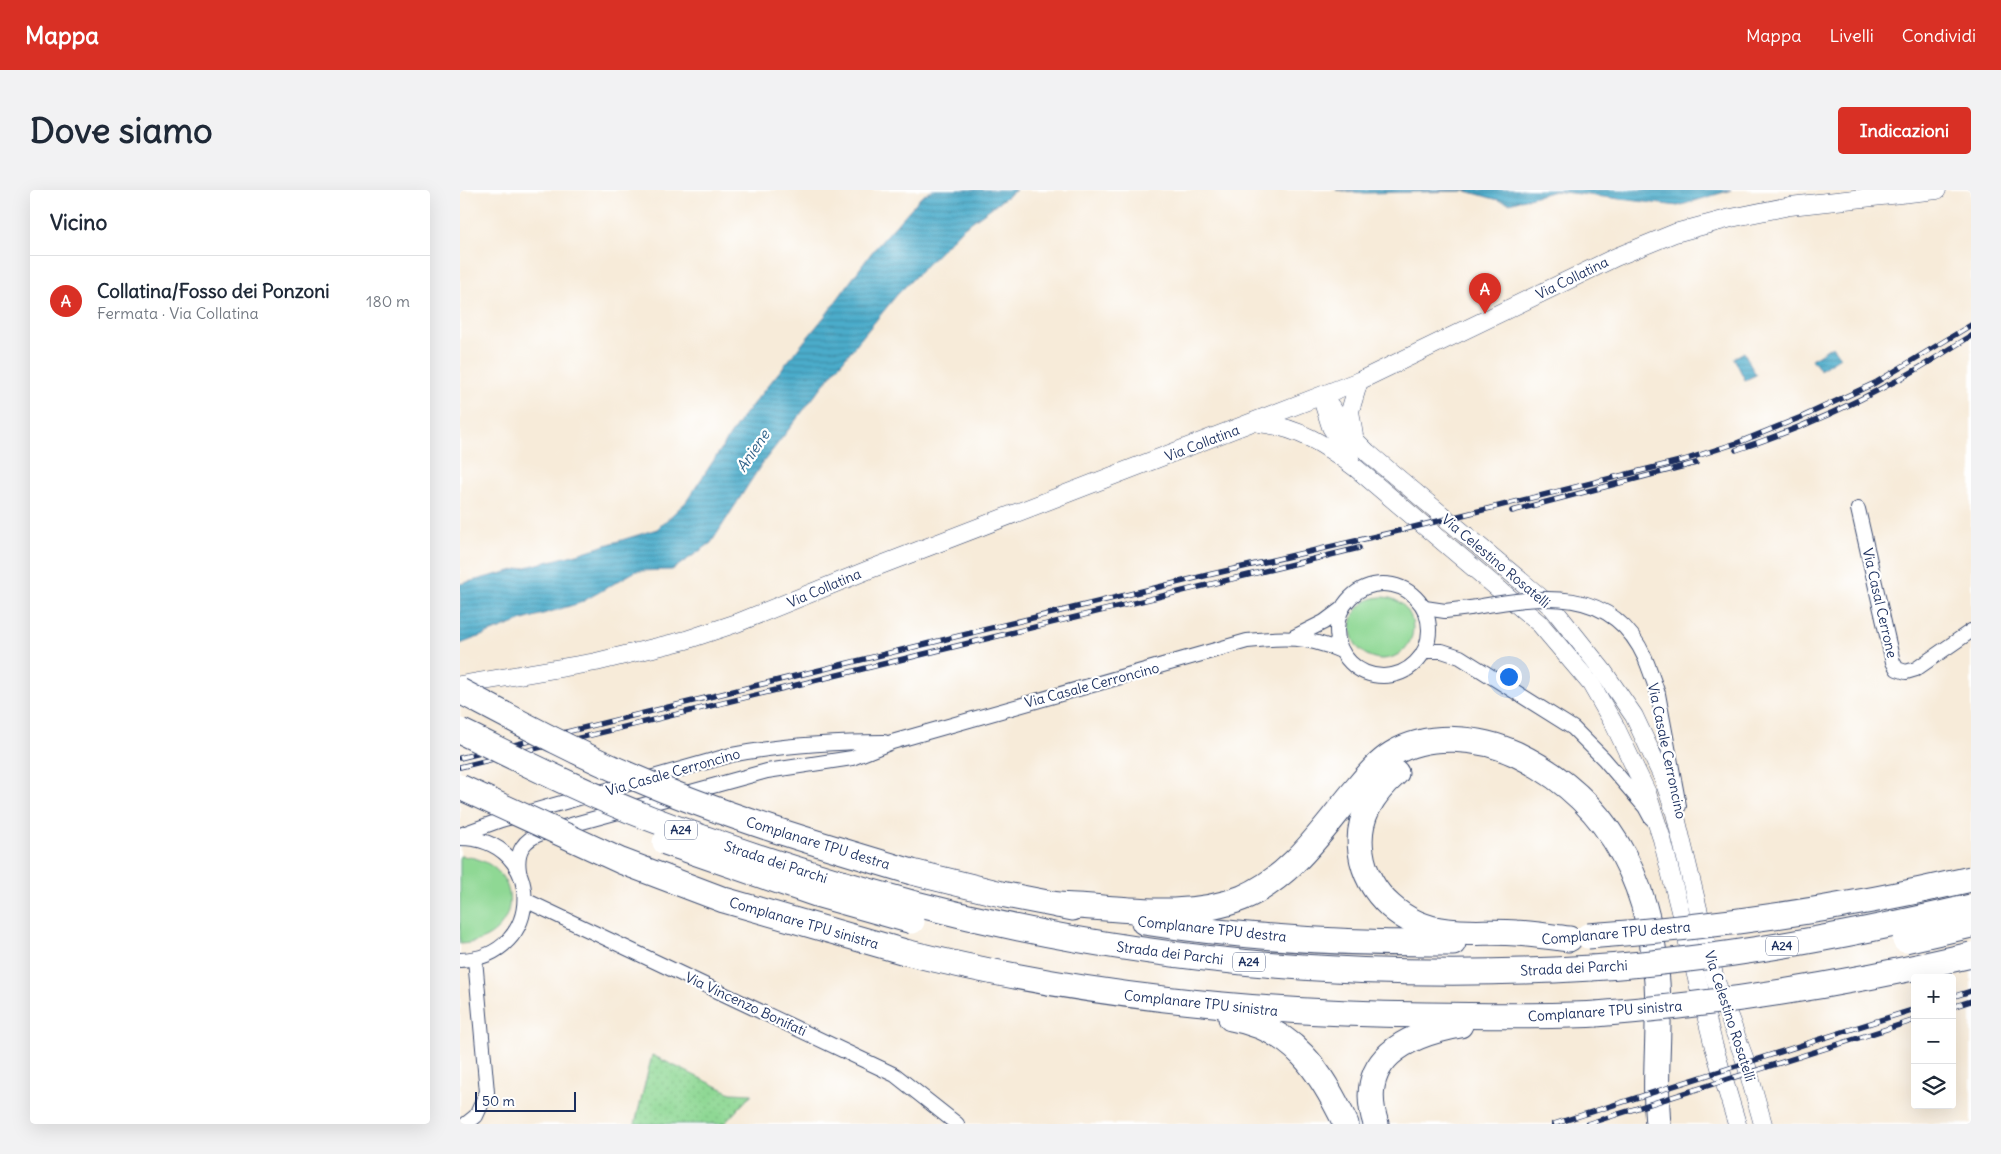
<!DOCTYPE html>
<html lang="it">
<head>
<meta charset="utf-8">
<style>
	:root { --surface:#fff; --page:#f2f2f3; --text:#1f2937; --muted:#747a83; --line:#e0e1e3; --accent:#d93025 }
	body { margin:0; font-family:Delius,sans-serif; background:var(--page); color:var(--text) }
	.controls { position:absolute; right:15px; bottom:15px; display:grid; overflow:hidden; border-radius:5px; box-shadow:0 5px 20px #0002 }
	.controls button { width:45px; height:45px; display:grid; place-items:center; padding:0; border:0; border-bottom:1px solid var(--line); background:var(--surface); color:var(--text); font:25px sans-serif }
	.scale { position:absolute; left:15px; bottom:12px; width:101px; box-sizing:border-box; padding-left:5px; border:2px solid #1b2f5e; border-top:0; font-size:14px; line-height:18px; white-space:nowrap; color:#1b2f5e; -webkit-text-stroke:4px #fff; paint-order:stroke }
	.you { position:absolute; left:1048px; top:486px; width:18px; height:18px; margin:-12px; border:4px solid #fff; border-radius:50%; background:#1a73e8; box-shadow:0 0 0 8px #1a73e833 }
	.badge { display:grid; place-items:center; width:32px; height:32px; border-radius:50%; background:var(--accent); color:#fff; font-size:16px; font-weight:700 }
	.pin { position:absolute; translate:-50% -41px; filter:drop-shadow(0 1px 2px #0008) }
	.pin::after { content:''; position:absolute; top:26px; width:18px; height:15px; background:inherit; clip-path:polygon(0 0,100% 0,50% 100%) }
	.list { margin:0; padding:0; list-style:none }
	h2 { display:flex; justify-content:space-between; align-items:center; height:65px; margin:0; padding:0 20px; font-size:21px }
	h2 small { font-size:16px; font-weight:400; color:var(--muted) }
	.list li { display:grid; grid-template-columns:32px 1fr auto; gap:15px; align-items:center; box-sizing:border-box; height:90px; padding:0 20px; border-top:1px solid var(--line) }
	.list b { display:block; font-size:19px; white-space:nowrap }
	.list p { margin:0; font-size:16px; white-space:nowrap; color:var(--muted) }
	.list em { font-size:16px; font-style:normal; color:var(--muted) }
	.icon { flex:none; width:28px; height:28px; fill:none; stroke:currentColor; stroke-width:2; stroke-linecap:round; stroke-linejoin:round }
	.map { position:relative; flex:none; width:1511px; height:934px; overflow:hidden; border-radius:5px }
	header { display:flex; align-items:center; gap:30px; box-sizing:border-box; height:70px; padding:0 25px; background:var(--accent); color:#fff }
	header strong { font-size:24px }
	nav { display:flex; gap:28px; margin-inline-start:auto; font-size:18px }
	.intro { display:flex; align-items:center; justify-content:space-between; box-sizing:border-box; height:120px; padding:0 30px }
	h1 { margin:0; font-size:35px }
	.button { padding:12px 22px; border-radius:5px; background:var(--accent); color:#fff; font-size:18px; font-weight:700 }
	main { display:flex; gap:30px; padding:0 30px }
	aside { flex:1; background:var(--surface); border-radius:5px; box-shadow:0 5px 20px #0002 }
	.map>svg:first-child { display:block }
	.grass { fill:#8fd894; stroke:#558479 }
	.park { fill:url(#park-dots); stroke:#558479 }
	.water { fill:url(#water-rules); stroke:#336e94 }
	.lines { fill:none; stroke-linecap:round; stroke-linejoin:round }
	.minor-casing { stroke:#3c4b70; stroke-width:16 }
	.tertiary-casing { stroke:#3c4b70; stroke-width:19 }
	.motorway-casing { stroke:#3c4b70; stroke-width:27 }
	.minor { stroke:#fff; stroke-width:14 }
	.tertiary { stroke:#fff; stroke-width:18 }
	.motorway { stroke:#fff; stroke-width:25 }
	.rail-casing { stroke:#1b2f5e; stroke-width:5.5 }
	.rail { stroke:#fff; stroke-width:4; stroke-dasharray:11; stroke-linecap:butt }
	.minor-bridge-casing { stroke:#3c4b70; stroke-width:16; stroke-linecap:butt }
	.motorway-bridge-casing { stroke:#3c4b70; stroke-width:27; stroke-linecap:butt }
	.minor-bridge { stroke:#fff; stroke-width:14 }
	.motorway-bridge { stroke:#fff; stroke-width:25 }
	.labels { text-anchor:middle; stroke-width:4.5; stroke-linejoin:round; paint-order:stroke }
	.shield { fill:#fff; stroke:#5f6d8e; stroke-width:1 }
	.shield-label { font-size:12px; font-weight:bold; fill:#1b2f5e }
	.street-label { font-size:14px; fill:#1b2f5e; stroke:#fff }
	.water-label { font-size:15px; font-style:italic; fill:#2e6189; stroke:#fff }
</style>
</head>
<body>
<header>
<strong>Mappa</strong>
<nav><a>Mappa</a><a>Livelli</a><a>Condividi</a></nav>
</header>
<div class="intro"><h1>Dove siamo</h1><a class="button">Indicazioni</a></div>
<main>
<aside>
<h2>Vicino<small></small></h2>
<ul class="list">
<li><span class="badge">A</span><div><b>Collatina/Fosso dei Ponzoni</b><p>Fermata · Via Collatina</p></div><em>180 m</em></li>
</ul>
</aside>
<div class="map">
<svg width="1511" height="934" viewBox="0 0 1511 934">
	<defs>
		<pattern id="park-dots" width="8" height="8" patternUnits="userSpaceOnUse" patternTransform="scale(1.25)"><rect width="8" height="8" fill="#8fd894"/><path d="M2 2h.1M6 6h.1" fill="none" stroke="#7bba82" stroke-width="1.8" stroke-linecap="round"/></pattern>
		<pattern id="water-rules" width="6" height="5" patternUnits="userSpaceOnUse" patternTransform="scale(1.25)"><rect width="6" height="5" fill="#4bacca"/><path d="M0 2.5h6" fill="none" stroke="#3e8ca7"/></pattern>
	</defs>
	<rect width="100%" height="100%" fill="#fff"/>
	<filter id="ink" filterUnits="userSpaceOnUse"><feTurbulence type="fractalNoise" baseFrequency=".02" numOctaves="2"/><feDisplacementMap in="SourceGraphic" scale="10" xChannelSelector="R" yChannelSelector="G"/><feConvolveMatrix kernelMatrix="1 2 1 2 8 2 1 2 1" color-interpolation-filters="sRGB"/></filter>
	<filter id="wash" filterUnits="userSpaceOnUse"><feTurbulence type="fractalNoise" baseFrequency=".0096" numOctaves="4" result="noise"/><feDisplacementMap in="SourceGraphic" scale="20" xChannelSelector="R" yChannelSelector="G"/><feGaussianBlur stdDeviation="1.12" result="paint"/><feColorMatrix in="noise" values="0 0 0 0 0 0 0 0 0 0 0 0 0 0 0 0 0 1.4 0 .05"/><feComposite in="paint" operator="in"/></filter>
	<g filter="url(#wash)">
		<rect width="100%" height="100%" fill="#f7ebd9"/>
		<g class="grass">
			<circle cx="922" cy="438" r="31"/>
			<path d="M0 666C66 669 66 751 0 754Z"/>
		</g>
		<polygon class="park" points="192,865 271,903 292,904 264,934 175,934"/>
		<g class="water">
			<polygon points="472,0 556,0 503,38 436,106 367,190 301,275 251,353 212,380 176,381 120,413 63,430 0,454 0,394 117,364 197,339 226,312 283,226 365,126 412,62 461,7"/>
			<polygon points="876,0 1271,0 1218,16 1095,1 1049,13 1006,1 904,3"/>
			<polygon points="1372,156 1380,167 1360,180 1352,169"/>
			<polygon points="1284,162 1296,185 1285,190 1274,168"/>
		</g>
	</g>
	<g filter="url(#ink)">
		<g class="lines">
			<g class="minor-casing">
				<g id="minor">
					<polyline points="1398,319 1433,472 1437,479 1446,482 1456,479 1511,441"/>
					<circle cx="923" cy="440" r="46"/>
					<polyline points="965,418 985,421 1010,418"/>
					<polyline points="834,447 864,432 880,420"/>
					<polyline points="965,461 982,461 1000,467 1113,538 1144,569 1185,617 1191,628"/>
					<polyline points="1198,504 1219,616"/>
					<path d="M0 645 41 630 271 565C322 555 372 552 424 552"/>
					<path d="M0 648C86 648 86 768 0 770"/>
					<path d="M59 681C56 661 63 650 82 643L307 581 392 568 432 552 787 451C824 447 846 446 881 461"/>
					<polyline points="65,710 435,885 497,934"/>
					<polyline points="6,934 16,926 27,902 15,769"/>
				</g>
			</g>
			<g class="tertiary-casing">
				<g id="tertiary">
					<polyline points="863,206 894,249 908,263 1092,417 1143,481 1174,526 1203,588 1214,619 1255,789 1285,870 1303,934"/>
					<polyline points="864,215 871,237 890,268"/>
					<path d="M799 233C838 237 866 255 897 279L1080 434 1131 494 1155 536 1187 603 1202 649 1254 857 1277 934"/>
					<polyline points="894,246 890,221 899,191"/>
					<polyline points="0,495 136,472 226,450 277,433 408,380 899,191 1156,67 1215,43 1271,28 1330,16 1477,0"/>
				</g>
			</g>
			<g class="motorway-casing">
				<g id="motorway">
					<path d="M936 583C912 604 896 629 901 662 907 705 945 737 987 741 1010 744 1033 741 1056 743 1074 744 1091 747 1109 749"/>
					<polyline points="452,682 541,704 613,718"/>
					<path d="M452 713C673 771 903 792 1131 778"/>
					<path d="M598 715C658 717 725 731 782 708 830 688 860 643 892 604 904 590 916 574 932 564 968 542 1020 547 1056 564 1158 613 1196 707 1198 815 1199 855 1194 894 1198 934"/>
					<path d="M684 732C786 748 891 754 993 753"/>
					<path d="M445 762C618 805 788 823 966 825 1023 826 1079 827 1136 824"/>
					<path d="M771 828C834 839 860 880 886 934"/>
					<path d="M916 934C895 869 946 845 1000 835"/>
				</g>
			</g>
			<use href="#minor" class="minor"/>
			<use href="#tertiary" class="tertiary"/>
			<use href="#motorway" class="motorway"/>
			<g class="rail-casing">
				<g id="rail">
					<path d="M1276 260C1328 243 1380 221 1428 195 1457 181 1484 162 1511 146"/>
					<polyline points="1052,321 1236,273"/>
					<polyline points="0,568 748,385 934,342 1224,270 1277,253 1344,226 1415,193 1511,135"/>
					<polyline points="0,577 899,358"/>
					<polyline points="1492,807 1511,801"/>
					<polyline points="1492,817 1511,811"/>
					<polyline points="1094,934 1455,819"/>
					<polyline points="1127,934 1455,830"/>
				</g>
			</g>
			<use href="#rail" class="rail"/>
			<g class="minor-bridge-casing">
				<path id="minor-bridge" d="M1010 418C1076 407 1151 392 1185 468 1190 480 1194 492 1198 504"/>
			</g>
			<g class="motorway-bridge-casing">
				<g id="motorway-bridge">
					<path d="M0 501C57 531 114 562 173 587 264 626 358 654 452 682"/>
					<path d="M0 541C62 571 124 603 189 628 275 661 363 689 452 713"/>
					<polyline points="0,597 161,671 264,710 445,762"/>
					<polyline points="205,652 356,704 452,731"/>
					<path d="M1128 746C1259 737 1383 719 1511 689"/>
					<polyline points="1445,750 1511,735"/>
					<path d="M1131 778C1260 770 1385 746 1511 717"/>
					<path d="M1136 824C1263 814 1387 794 1511 765"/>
				</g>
			</g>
			<use href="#minor-bridge" class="minor-bridge"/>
			<use href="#motorway-bridge" class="motorway-bridge"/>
		</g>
	</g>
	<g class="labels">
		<g class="shield">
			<rect x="205" y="630.5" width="32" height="19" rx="4"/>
			<rect x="1306" y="746.5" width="32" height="19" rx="4"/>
			<rect x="773" y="762.5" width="32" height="19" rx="4"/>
		</g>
		<g class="shield-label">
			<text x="221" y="644">A24</text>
			<text x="1322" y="760">A24</text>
			<text x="789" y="776">A24</text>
		</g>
		<g class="street-label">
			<text transform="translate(1112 88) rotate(-26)" y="5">Via Collatina</text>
			<text transform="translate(742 253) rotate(-21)" y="5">Via Collatina</text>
			<text transform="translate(1036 371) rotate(40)" y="5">Via Celestino Rosatelli</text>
			<text transform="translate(364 398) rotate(-23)" y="5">Via Collatina</text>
			<text transform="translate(1420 413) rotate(77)" y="5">Via Casal Cerrone</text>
			<text transform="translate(632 495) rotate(-15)" y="5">Via Casale Cerroncino</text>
			<text transform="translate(1207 561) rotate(78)" y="5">Via Casale Cerroncino</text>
			<text transform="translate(213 582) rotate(-16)" y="5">Via Casale Cerroncino</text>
			<text transform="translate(358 653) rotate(17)" y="5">Complanare TPU destra</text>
			<text transform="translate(316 672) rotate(18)" y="5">Strada dei Parchi</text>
			<text transform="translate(344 733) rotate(16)" y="5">Complanare TPU sinistra</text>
			<text transform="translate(752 739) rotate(6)" y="5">Complanare TPU destra</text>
			<text transform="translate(1156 743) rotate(-5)" y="5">Complanare TPU destra</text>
			<text transform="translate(710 763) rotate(7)" y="5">Strada dei Parchi</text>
			<text transform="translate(1114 778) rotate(-3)" y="5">Strada dei Parchi</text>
			<text transform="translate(741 813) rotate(6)" y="5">Complanare TPU sinistra</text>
			<text transform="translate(286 814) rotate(25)" y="5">Via Vincenzo Bonifati</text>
			<text transform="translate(1145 821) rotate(-4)" y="5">Complanare TPU sinistra</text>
			<text transform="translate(1270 826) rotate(72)" y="5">Via Celestino Rosatelli</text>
		</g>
		<g class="water-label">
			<text transform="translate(293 261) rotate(-56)" y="5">Aniene</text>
		</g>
	</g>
</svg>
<div class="controls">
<button>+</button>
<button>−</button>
<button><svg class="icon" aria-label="layers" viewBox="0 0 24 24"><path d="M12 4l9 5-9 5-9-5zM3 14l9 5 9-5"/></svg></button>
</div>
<div class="scale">50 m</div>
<div class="you"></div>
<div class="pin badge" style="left:1025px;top:124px">A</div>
</div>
</main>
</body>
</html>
